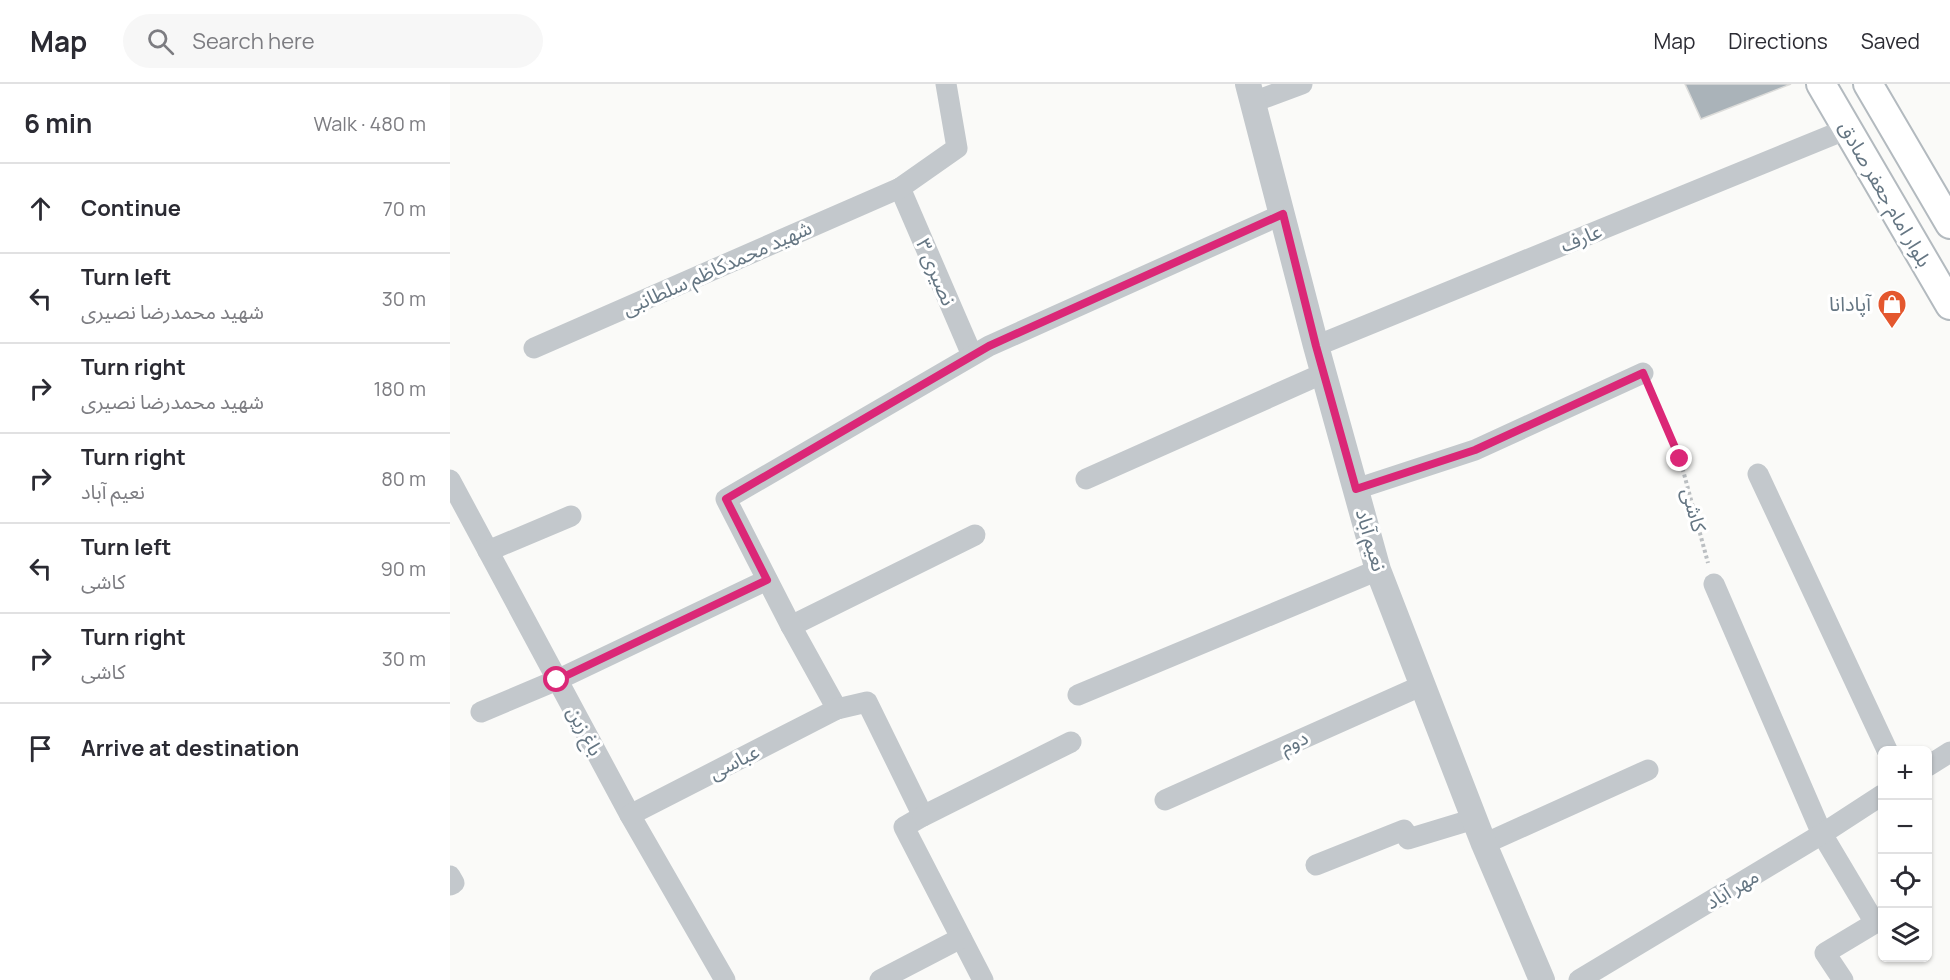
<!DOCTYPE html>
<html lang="en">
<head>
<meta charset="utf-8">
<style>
	:root { --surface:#fff; --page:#f7f7f7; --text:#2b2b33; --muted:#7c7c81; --line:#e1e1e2 }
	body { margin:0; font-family:Manrope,"Noto Sans Arabic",sans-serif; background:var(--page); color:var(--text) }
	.controls { position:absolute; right:18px; bottom:18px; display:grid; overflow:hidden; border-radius:9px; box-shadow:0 2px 4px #0004 }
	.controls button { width:54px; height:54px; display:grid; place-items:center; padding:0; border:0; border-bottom:2px solid var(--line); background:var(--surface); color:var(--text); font:30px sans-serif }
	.stop { position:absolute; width:18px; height:18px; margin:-14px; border:4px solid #db2777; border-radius:50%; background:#fff }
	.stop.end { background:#db2777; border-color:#fff; box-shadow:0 2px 6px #0008 }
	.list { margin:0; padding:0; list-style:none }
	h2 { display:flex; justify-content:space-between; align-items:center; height:78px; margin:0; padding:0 24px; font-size:26px }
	h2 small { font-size:20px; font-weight:400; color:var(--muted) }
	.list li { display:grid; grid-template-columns:39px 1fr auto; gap:18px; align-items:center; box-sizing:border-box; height:90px; padding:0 24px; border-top:2px solid var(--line) }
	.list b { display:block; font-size:22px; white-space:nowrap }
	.list p { margin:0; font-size:20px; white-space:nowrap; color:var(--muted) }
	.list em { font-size:20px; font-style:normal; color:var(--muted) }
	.icon { flex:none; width:33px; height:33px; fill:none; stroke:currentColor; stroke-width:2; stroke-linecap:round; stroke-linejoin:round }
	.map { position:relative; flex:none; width:1500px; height:896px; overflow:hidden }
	header { display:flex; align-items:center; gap:36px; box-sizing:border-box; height:84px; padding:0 30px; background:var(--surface); border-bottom:2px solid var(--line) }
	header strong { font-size:28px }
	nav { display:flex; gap:33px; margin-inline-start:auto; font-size:21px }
	.search { width:420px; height:54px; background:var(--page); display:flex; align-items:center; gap:15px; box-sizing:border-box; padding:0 21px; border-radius:33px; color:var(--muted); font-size:22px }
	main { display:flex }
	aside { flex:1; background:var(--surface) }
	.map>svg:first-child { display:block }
	.building { fill:#aab3b9; stroke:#dcdcda; stroke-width:1.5 }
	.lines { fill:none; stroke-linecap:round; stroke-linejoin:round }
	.secondary-casing { stroke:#b3babf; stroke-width:32 }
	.path { stroke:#bbbfc2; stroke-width:4; stroke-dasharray:3 3; stroke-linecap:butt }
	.minor { stroke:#c3c8cc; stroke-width:21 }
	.tertiary { stroke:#c3c8cc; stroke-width:26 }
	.secondary { stroke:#fff; stroke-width:28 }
	.route { stroke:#db2777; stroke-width:8 }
	.labels { text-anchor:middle; stroke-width:6; stroke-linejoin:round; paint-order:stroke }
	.street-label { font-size:20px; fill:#657683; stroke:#fff }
	.poi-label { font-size:20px; fill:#657683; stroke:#fff; text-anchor:end }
</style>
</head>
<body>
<header>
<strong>Map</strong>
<div class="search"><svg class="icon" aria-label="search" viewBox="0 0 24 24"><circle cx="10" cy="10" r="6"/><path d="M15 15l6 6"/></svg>Search here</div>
<nav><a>Map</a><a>Directions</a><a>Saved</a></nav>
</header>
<main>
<aside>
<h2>6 min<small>Walk · 480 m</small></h2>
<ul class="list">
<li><svg class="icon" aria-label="ahead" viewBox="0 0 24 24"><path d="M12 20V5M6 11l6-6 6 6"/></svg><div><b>Continue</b></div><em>70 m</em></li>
<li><svg class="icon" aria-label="left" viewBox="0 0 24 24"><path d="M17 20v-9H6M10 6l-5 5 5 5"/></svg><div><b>Turn left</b><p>شهید محمدرضا نصیری</p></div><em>30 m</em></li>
<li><svg class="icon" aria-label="right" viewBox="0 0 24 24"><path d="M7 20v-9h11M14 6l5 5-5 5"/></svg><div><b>Turn right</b><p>شهید محمدرضا نصیری</p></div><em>180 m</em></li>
<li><svg class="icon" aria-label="right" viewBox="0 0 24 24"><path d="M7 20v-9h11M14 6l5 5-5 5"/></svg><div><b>Turn right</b><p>نعیم آباد</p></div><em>80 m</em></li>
<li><svg class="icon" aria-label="left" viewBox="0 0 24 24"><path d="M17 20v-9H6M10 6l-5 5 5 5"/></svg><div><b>Turn left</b><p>کاشی</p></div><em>90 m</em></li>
<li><svg class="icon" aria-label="right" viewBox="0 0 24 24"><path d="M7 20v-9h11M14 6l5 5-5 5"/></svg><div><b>Turn right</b><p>کاشی</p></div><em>30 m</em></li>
<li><svg class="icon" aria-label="arrive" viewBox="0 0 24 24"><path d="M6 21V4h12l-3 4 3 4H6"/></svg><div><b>Arrive at destination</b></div></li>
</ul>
</aside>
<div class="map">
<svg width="1500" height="896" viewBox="0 0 1500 896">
	<rect width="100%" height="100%" fill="#fafaf8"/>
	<polygon class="building" points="1235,0 1341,0 1251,35"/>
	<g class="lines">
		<g class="secondary-casing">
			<g id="secondary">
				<polyline points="1371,0 1500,221"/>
				<polyline points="1418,0 1500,140"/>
			</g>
		</g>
		<polyline class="path" points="1201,307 1230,375 1258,479"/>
		<g class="minor">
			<polyline points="803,18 852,0"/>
			<polyline points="450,104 522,271"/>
			<polyline points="866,262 1397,45"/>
			<polyline points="84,264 450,104 507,64 496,0"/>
			<polyline points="1308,390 1437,666"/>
			<polyline points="636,395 874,289"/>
			<polyline points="0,396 180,731 275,896"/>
			<polyline points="906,405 1025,366 1193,289"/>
			<polyline points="38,467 121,432"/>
			<polyline points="1264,500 1372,750 1425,839 1375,869 1393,896"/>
			<polyline points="341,542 525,451"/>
			<polyline points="628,611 928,486"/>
			<polyline points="387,625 341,542 276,415 539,262 833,130"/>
			<polyline points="31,628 107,596 317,496"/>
			<polyline points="1478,682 1500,668"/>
			<polyline points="715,716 973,601"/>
			<polyline points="180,731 387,625 417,618 473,732 454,743 533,896"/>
			<polyline points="473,732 621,658"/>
			<polyline points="1034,760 1198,686"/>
			<polyline points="866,781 954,746 958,755 1024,735"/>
			<polyline points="0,792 4,799 0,801"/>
			<polyline points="430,896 511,854"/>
			<polyline points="1129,896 1372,750 1432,711"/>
		</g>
		<polyline class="tertiary" points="798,0 866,262 928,486 1034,760 1092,896"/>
		<use href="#secondary" class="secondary"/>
	</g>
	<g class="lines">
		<polyline class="route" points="107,596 317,496 276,415 539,262 833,130 866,262 906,405 1025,366 1193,289 1230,375"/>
	</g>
	<defs>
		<g id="shop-pin" transform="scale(1.5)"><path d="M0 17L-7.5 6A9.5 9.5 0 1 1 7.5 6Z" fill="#e4572e" stroke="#fff"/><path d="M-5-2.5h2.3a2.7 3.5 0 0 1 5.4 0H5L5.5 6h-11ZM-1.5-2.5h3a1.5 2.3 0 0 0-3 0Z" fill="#fff"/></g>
	</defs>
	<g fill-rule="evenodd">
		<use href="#shop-pin" x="1442" y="220"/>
	</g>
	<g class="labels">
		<g class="street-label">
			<text transform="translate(1435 110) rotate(60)" y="7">بلوار امام جعفر صادق</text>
			<text transform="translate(1131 154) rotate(-22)" y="7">عارف</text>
			<text transform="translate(267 184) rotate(-24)" y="7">شهید محمدکاظم سلطانبی</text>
			<text transform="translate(486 188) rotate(67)" y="7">نصیری ۳</text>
			<text transform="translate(1244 426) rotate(75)" y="7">کاشی</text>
			<text transform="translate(921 456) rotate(74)" y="7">نعیم آباد</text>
			<text transform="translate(135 647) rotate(62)" y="7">باغ زین</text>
			<text transform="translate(844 658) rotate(-24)" y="7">دوم</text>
			<text transform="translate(284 678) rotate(-27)" y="7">عباسی</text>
			<text transform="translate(1282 805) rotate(-31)" y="7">مهر آباد</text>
		</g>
		<g class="poi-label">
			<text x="1421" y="227">آپادانا</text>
		</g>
	</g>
</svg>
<div class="controls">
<button>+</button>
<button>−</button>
<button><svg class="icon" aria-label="locate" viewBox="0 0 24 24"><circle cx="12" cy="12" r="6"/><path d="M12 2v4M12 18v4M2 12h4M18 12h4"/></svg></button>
<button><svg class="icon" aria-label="layers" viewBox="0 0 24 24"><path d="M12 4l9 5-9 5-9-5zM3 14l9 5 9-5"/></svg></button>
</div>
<div class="stop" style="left:107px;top:596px"></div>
<div class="stop end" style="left:1230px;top:375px"></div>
</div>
</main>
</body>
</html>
